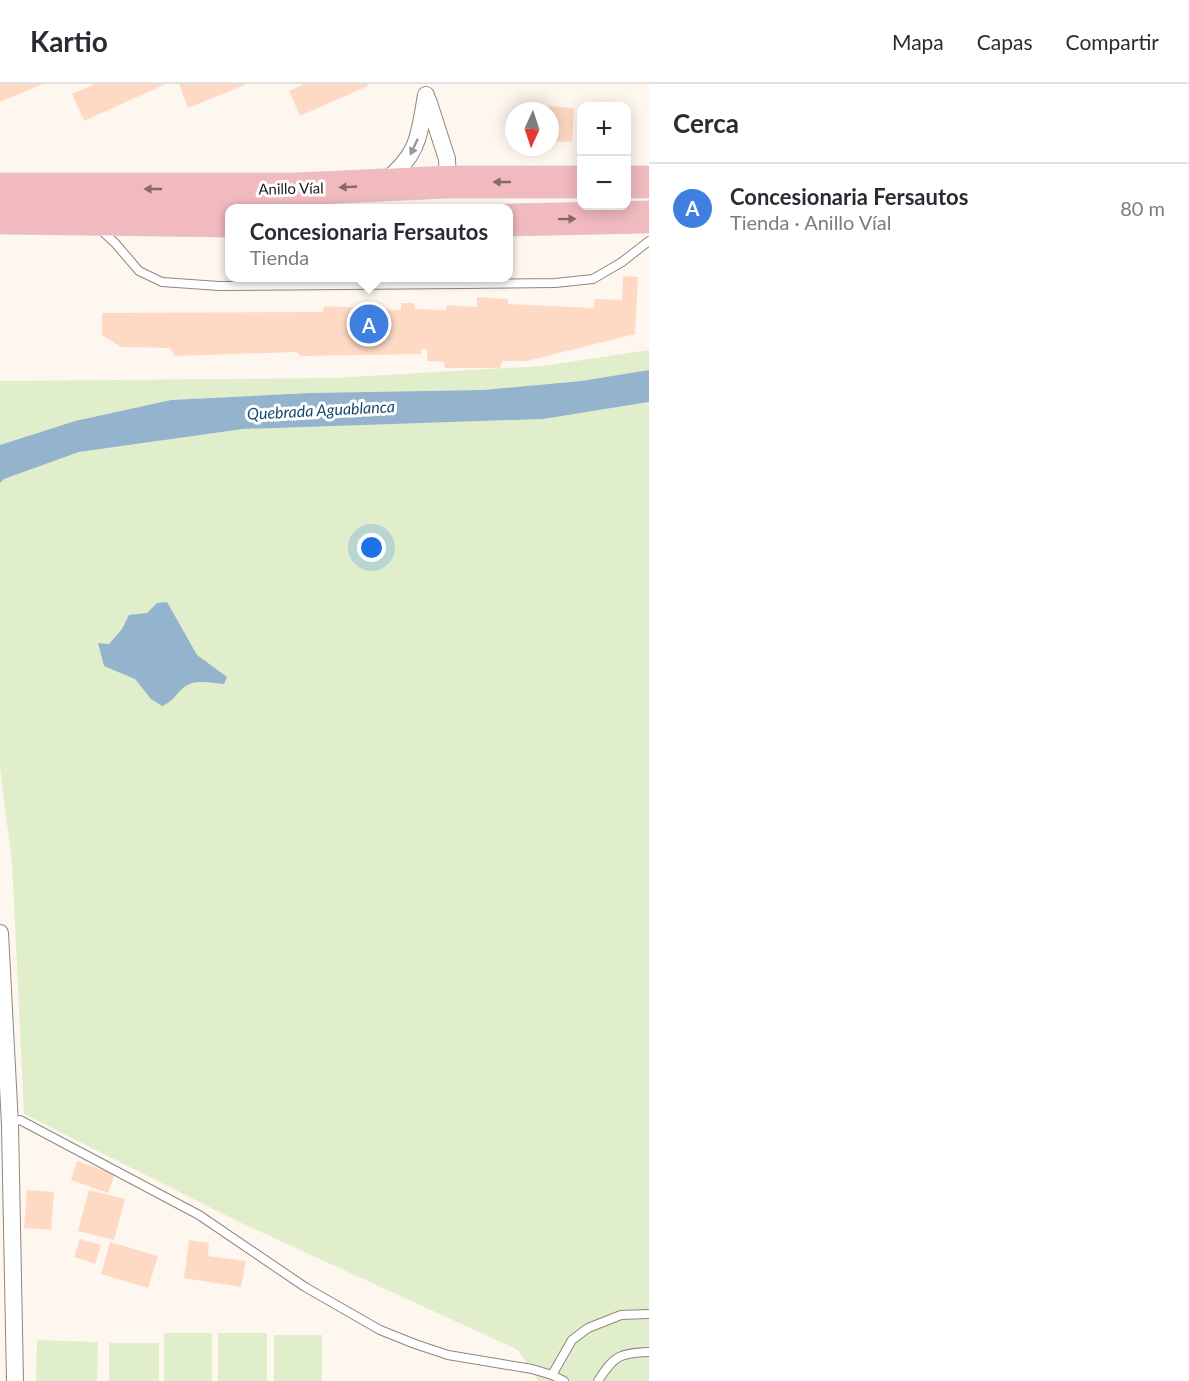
<!DOCTYPE html>
<html lang="es">
<head>
<meta charset="utf-8">
<style>
	:root { --surface:#fff; --page:#f2f2f3; --text:#2b2b33; --muted:#7c7c81; --line:#e1e1e2; --accent:#129250 }
	body { margin:0; font-family:Lato,sans-serif; background:var(--page); color:var(--text) }
	.controls { position:absolute; right:18px; top:18px; display:grid; overflow:hidden; border-radius:12px; box-shadow:0 3px 15px #0003 }
	.controls button { width:54px; height:54px; display:grid; place-items:center; padding:0; border:0; border-bottom:2px solid var(--line); background:var(--surface); color:var(--text); font:30px sans-serif }
	.compass { position:absolute; left:505px; top:18px; width:54px; height:54px; border-radius:50%; background:var(--surface); box-shadow:0 3px 15px #0003; rotate:183deg }
	.you { position:absolute; left:372px; top:464px; width:21px; height:21px; margin:-15px; border:4px solid #fff; border-radius:50%; background:#1a73e8; box-shadow:0 0 0 9px #1a73e833 }
	.badge { display:grid; place-items:center; width:39px; height:39px; border-radius:50%; background:var(--accent); color:#fff; font-size:20px; font-weight:700 }
	.pin { position:absolute; translate:-50% -50%; border:3px solid #fff; box-shadow:0 2px 6px #0006 }
	.popup { position:absolute; left:225px; top:120px; width:288px; height:78px; box-sizing:border-box; display:grid; place-content:center; border-radius:12px; background:var(--surface); filter:drop-shadow(0 2px 4px #0005); font-size:20px; white-space:nowrap; color:var(--muted) }
	.popup b { font-size:22px; color:var(--text) }
	.popup::after { content:''; position:absolute; left:50%; top:100%; margin-left:-12px; border:12px solid transparent; border-top-color:var(--surface) }
	.list { margin:0; padding:0; list-style:none }
	h2 { display:flex; justify-content:space-between; align-items:center; height:78px; margin:0; padding:0 24px; font-size:26px }
	h2 small { font-size:20px; font-weight:400; color:var(--muted) }
	.list li { display:grid; grid-template-columns:39px 1fr auto; gap:18px; align-items:center; box-sizing:border-box; height:90px; padding:0 24px; border-top:2px solid var(--line) }
	.list b { display:block; font-size:22px; white-space:nowrap }
	.list p { margin:0; font-size:20px; white-space:nowrap; color:var(--muted) }
	.list em { font-size:20px; font-style:normal; color:var(--muted) }
	.map { position:relative; flex:none; width:649px; height:1297px; overflow:hidden }
	header { display:flex; align-items:center; gap:36px; box-sizing:border-box; height:84px; padding:0 30px; background:var(--surface); border-bottom:2px solid var(--line) }
	header strong { font-size:28px }
	nav { display:flex; gap:33px; margin-inline-start:auto; font-size:21px }
	main { display:flex }
	aside { flex:1; background:var(--surface) }
	.map>svg:first-child { display:block }
	.green { fill:#e1eecc }
	.water { fill:#94b3cc }
	.building { fill:#fedac5 }
	.lines { fill:none; stroke-linecap:round; stroke-linejoin:round }
	.lane-casing { stroke:#8f877e; stroke-width:10 }
	.street-casing { stroke:#8f877e; stroke-width:18 }
	.highway-casing { stroke:#d6d6d5; stroke-width:33 }
	.lane { stroke:#fff; stroke-width:8 }
	.street { stroke:#fff; stroke-width:16 }
	.highway { stroke:#f0babf; stroke-width:32 }
	.oneway { fill:#999896 }
	.oneway2 { fill:#866a6a }
	.labels { text-anchor:middle; stroke-width:6; stroke-linejoin:round; paint-order:stroke }
	.street-label { font-size:15px; fill:#1c1915; stroke:#fff }
	.water-label { font-size:16px; font-style:italic; fill:#16496c; stroke:#fff }
</style>
</head>
<body>
<header>
<strong>Kartio</strong>
<nav><a>Mapa</a><a>Capas</a><a>Compartir</a></nav>
</header>
<main>
<div class="map">
<svg width="649" height="1297" viewBox="0 0 649 1297">
	<rect width="100%" height="100%" fill="#fef7ef"/>
	<g class="green">
		<polygon points="649,266 649,286 581,297 483,306 309,309 171,316 75,337 0,361 0,297 333,294 542,282"/>
		<polygon points="649,318 649,1297 538,1297 518,1266 237,1137 24,1030 12,779 0,684 0,399 4,395 79,368 243,345 543,335"/>
		<rect x="164" y="1249" width="48" height="48"/>
		<rect x="218" y="1249" width="49" height="48"/>
		<rect x="274" y="1251" width="48" height="46"/>
		<polygon points="37,1256 98,1258 97,1297 36,1297"/>
		<rect x="109" y="1259" width="50" height="38"/>
	</g>
	<g class="water">
		<polygon points="649,286 649,318 543,335 243,345 79,368 4,395 0,399 0,361 75,337 171,316 309,309 483,306 581,297"/>
		<path d="M167 518 197 571 227 593 224 600C209 599 192 594 181 606 173 614 173 617 162 622L151 615 135 595 104 582 98 559 109 560 122 545 129 531 147 529 157 519Z"/>
	</g>
	<g class="building">
		<polygon points="0,0 43,0 0,18"/>
		<polygon points="95,0 166,0 84,37 72,10"/>
		<polygon points="179,0 247,0 188,24"/>
		<polygon points="304,0 367,0 368,2 300,32 289,7"/>
		<polygon points="549,22 574,24 572,58 550,57"/>
		<polygon points="623,192 638,193 635,250 527,277 502,277 500,284 445,284 444,278 427,277 427,265 421,265 421,270 301,272 296,268 175,272 170,264 121,263 102,251 102,229 323,228 324,222 401,226 401,219 414,219 415,225 446,226 447,221 477,223 477,213 508,215 508,220 594,224 595,215 622,216"/>
		<polygon points="77,1077 115,1090 108,1109 71,1096"/>
		<polygon points="27,1106 54,1108 51,1146 24,1144"/>
		<polygon points="89,1106 125,1115 114,1156 78,1147"/>
		<polygon points="80,1155 101,1161 95,1180 74,1173"/>
		<polygon points="189,1156 209,1159 208,1172 246,1177 241,1203 184,1194"/>
		<polygon points="110,1158 158,1172 148,1204 101,1190"/>
	</g>
	<g class="lines">
		<g class="lane-casing">
			<g id="lane">
				<polyline points="99,144 115,159 139,187 162,198 219,202 463,200 555,199 593,195 622,178 649,157"/>
				<polyline points="10,1041 15,1037 20,1036 199,1131 305,1203 380,1246 415,1260 448,1271 532,1285 552,1291 564,1297"/>
				<polyline points="552,1291 572,1256 588,1244 621,1231 649,1230"/>
				<path d="M598 1297C614 1272 619 1269 649 1268"/>
			</g>
		</g>
		<g class="street-casing">
			<g id="street">
				<polyline points="428,16 447,75 448,98"/>
				<path d="M384 98C419 71 419 52 426 11"/>
				<polyline points="0,849 10,1041 15,1297"/>
			</g>
		</g>
		<g class="highway-casing">
			<g id="highway">
				<polyline points="626,98 649,98"/>
				<polyline points="0,105 297,105 448,98 582,98"/>
				<polyline points="0,134 230,137"/>
				<polyline points="508,136 649,133"/>
			</g>
		</g>
		<use href="#lane" class="lane"/>
		<use href="#street" class="street"/>
		<use href="#highway" class="highway"/>
	</g>
	<defs><path id="oneway-solid" d="M-6-.8H1V-3.2L6.5 0L1 3.2V.8H-6Z" transform="scale(1.5)"/></defs>
	<use class="oneway" href="#oneway-solid" transform="translate(414 63) rotate(115)"/>
	<g class="oneway2">
		<use href="#oneway-solid" transform="translate(502 98) rotate(-180)"/>
		<use href="#oneway-solid" transform="translate(348 103) rotate(177)"/>
		<use href="#oneway-solid" transform="translate(153 105) rotate(180)"/>
		<use href="#oneway-solid" transform="translate(567 135) rotate(-1)"/>
	</g>
	<g class="labels">
		<g class="street-label">
			<text transform="translate(291 105) rotate(-1)" y="5">Anillo Víal</text>
		</g>
		<g class="water-label">
			<text transform="translate(321 326) rotate(-3)" y="6">Quebrada Aguablanca</text>
		</g>
	</g>
</svg>
<div class="controls">
<button>+</button>
<button>−</button>
</div>
<svg class="compass" viewBox="-18 -18 36 36"><path d="M0-13l5 13h-10z" fill="#e53935"/><path d="M0 13l5-13h-10z" fill="#7c7c81"/></svg>
<div class="you"></div>
<div class="pin badge" style="left:369px;top:240px;background:#3f7fe0">A</div>
<div class="popup"><b>Concesionaria Fersautos</b>Tienda</div>
</div>
<aside>
<h2>Cerca<small></small></h2>
<ul class="list">
<li><span class="badge" style="background:#3f7fe0">A</span><div><b>Concesionaria Fersautos</b><p>Tienda · Anillo Víal</p></div><em>80 m</em></li>
</ul>
</aside>
</main>
</body>
</html>
